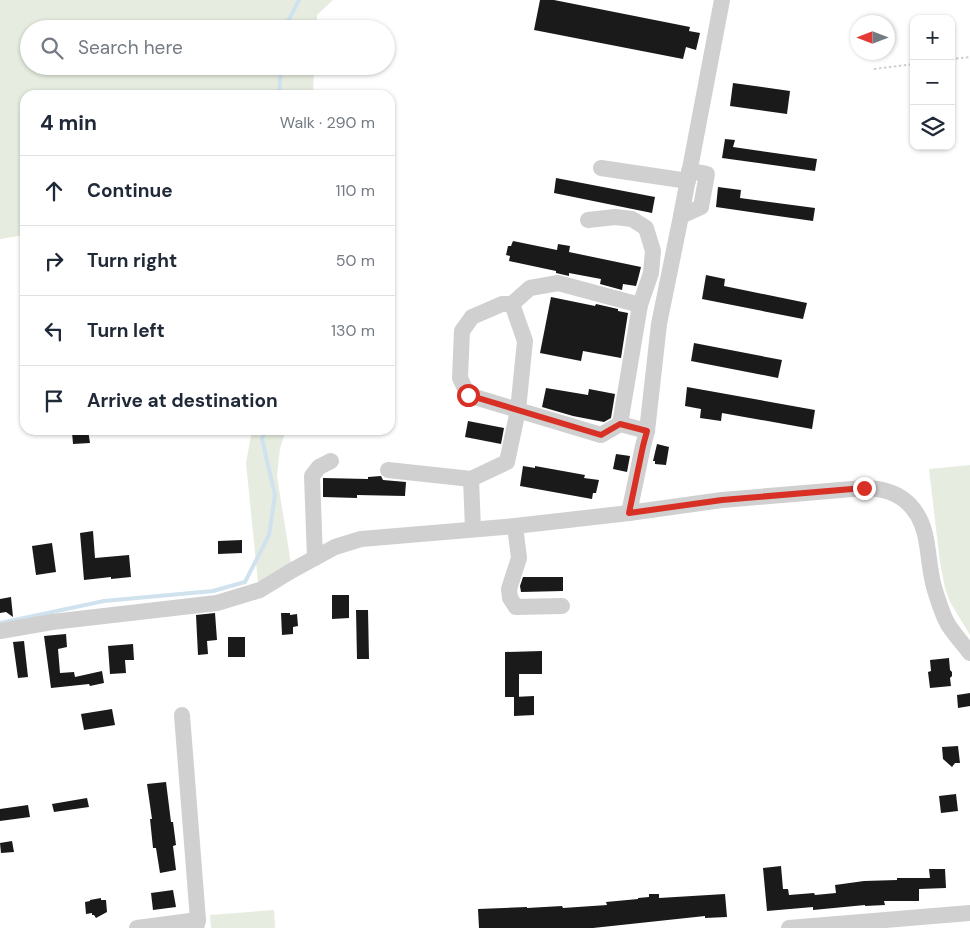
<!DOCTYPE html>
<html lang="en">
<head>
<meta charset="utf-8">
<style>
	:root { --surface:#fff; --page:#f2f2f3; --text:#1f2937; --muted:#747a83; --line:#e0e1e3 }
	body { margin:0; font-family:"DM Sans",sans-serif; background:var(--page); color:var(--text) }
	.controls { position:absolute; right:15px; top:15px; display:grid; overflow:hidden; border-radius:10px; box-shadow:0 1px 4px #0004 }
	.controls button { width:45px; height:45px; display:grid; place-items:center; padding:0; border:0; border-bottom:1px solid var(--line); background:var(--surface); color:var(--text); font:25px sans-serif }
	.compass { position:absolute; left:850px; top:15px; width:45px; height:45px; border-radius:50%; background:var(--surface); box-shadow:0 1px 4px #0004; rotate:270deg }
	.stop { position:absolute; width:15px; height:15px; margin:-11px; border:4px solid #d93025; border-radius:50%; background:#fff }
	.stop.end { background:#d93025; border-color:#fff; box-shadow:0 1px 5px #0008 }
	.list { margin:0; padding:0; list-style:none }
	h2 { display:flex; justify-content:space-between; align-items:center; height:65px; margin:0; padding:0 20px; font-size:21px }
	h2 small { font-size:16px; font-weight:400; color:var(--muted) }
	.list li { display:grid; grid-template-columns:32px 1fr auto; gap:15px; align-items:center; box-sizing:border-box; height:70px; padding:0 20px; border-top:1px solid var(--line) }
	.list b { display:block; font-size:19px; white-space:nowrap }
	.list em { font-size:16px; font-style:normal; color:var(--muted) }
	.icon { flex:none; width:28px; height:28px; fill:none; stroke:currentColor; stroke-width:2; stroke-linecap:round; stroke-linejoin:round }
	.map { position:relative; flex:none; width:970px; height:928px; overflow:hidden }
	.search { position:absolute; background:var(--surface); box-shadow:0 1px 4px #0004; left:20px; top:20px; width:375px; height:55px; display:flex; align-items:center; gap:12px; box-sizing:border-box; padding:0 18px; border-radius:28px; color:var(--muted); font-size:19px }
	.panel { position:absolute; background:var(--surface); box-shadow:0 1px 4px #0004; left:20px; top:90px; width:375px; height:345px; border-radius:15px }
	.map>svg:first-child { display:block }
	.green { fill:#e6ecdf }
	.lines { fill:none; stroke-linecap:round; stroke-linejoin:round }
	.stream { stroke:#cfe2ee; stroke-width:4 }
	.building { fill:#1a1a1a }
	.path { stroke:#cdcdcd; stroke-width:2; stroke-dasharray:2.5 2.5; stroke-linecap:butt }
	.minor { stroke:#d0d0d0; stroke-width:16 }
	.route { stroke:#d93025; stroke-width:6 }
</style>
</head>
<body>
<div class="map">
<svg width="970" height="928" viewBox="0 0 970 928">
	<rect width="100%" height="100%" fill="#fff"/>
	<g class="green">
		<polygon points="0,0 333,0 317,15 317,29 29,29 29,66 314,66 313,95 25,95 25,235 0,239"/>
		<polygon points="252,430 286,430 280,448 277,476 291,564 258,582 246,463"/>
		<polygon points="970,465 970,635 950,602 945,588 940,562 929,469"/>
		<polygon points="274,910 275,928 211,928 210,915"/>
	</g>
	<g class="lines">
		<g class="stream">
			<polyline points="284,29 299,0"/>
			<polyline points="279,95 281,66"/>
			<polyline points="0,623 104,601 213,591 245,582 269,535 275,495 262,439 265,430"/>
		</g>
	</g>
	<g class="building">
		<polygon points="540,0 554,0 690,27 689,31 700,33 696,50 686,47 683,59 534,30"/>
		<polygon points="733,83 790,91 787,114 730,106"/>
		<polygon points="725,139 735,140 733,147 817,159 815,171 722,158"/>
		<polygon points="556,178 655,197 652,213 554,193"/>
		<polygon points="718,187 741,190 740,198 815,208 813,221 716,207"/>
		<polygon points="513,241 557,250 558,244 570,246 569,252 641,267 638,279 636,286 623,284 622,290 600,284 601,279 569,273 569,276 556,273 556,271 509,261 510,256 506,255 508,246 511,246"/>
		<polygon points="706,275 725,279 724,286 807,303 803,319 702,299"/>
		<polygon points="551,297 595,306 596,304 618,309 618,311 628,313 621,358 583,351 581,361 540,353"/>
		<polygon points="694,343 782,360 778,378 691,361"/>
		<polygon points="687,387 815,410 812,429 722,413 721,421 700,418 701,409 685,406"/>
		<polygon points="546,388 588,395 589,389 615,394 611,418 604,422 573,416 542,407"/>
		<polygon points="468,421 504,428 501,444 465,437"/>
		<polygon points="88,430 90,443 73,444 72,432"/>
		<polygon points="657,444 669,447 666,465 655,464 655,461 653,461"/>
		<polygon points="616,454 630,456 627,472 613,469"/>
		<polygon points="523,466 535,468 535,466 585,475 584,478 599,480 596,493 593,493 592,499 520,486"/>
		<polygon points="381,476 383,480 406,482 405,496 357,495 357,498 323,497 323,478 368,479 368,477"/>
		<polygon points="93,531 95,558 129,555 131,577 111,579 111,577 84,580 80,533"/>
		<polygon points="242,540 242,553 218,554 218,541"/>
		<polygon points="52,543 56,572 36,575 32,546"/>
		<polygon points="523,577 563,577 563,591 521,592 520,586"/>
		<polygon points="332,595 349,595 349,618 332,619"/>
		<polygon points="11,597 13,617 6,612 0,613 0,599"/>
		<polygon points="356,610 368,610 369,659 357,659"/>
		<polygon points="215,613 217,640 207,641 208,654 198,655 196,615"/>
		<polygon points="281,613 290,613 290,615 297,614 298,626 293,627 293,634 282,635"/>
		<polygon points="66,634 67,647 58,649 60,673 74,672 75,677 102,671 104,683 90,686 89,684 51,688 44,636"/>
		<rect x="228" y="637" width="17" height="20"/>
		<polygon points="24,641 28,677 18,678 13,642"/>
		<polygon points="133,644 134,660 125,660 126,673 110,674 108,646"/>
		<polygon points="542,651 542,674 519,674 519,697 505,697 505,652"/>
		<polygon points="949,658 950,670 952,672 952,676 950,678 951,686 930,688 928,672 931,671 930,660"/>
		<polygon points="970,693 970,706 958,708 957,695"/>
		<polygon points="534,696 534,715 514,716 514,697"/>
		<polygon points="112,709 115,725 84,730 81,714"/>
		<polygon points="958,746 960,763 955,763 952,767 943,759 942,747"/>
		<polygon points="166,782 171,822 173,822 176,845 173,846 176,870 160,873 156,848 153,848 150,819 152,819 147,784"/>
		<polygon points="956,794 958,811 941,813 939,796"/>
		<polygon points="87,798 89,807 54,812 52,804"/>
		<polygon points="28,805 30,817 0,821 0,809"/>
		<polygon points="12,841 14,852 1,853 0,843"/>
		<polygon points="781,866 783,889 788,889 789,895 814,893 815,895 836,893 835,885 864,881 897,880 897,878 930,878 929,869 945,869 946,888 919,889 919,901 884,901 885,905 865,906 865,905 813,910 813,907 767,911 763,868"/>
		<polygon points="173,890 176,907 153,910 151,893"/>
		<polygon points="649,894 659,894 659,898 725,894 727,917 705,918 705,916 593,928 479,928 478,909 527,907 527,908 562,906 563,908 607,905 606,902 638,899 638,898 649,897"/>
		<polygon points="101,898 101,900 106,900 107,912 96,918 94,915 92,915 92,913 86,914 85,902 90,901 90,900"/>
	</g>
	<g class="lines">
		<g class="path">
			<polyline points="951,59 970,57"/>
			<polyline points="874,69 914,64"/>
		</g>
		<g class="minor">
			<polyline points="601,168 688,181"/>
			<polyline points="681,216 701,207 707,174 689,171"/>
			<polyline points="588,220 615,217 632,219 646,228 653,251 651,273 640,305"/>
			<polyline points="512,304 530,288 558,283 640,305 620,424"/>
			<polyline points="388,470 471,479 507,462 518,410 525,341 512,304 502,304 472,317 462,331 460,378 468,395 601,435 620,424 647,431"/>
			<polyline points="471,479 473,529"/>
			<polyline points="629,513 643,446 647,431 659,324 681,216 722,0"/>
			<polyline points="515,526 519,558 509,589 510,598 516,607 562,606"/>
			<polyline points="315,558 312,476 319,467 331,461"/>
			<path d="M0 631 52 622 217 603 260 590 291 571 335 547 361 539 515 526 629 513 722 500 864 488C895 488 917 502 925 534 929 551 929 569 934 587 937 597 943 617 949 626 955 635 963 644 970 653"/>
			<polyline points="182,715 198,920 196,928"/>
			<polyline points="137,928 198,920"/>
			<polyline points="789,928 970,913"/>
		</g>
	</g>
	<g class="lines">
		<polyline class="route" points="468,395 601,435 620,424 647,431 643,446 629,513 722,500 864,488"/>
	</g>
</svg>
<div class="controls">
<button>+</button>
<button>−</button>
<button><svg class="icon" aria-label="layers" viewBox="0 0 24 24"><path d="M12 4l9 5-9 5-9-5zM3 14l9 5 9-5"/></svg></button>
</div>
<svg class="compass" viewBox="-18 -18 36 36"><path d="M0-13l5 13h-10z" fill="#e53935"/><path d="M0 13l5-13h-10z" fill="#747a83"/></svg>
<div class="stop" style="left:468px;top:395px"></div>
<div class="stop end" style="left:864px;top:488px"></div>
<div class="search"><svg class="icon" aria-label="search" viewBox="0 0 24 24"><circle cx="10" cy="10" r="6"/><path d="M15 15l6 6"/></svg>Search here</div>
<section class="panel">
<h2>4 min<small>Walk · 290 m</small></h2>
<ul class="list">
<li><svg class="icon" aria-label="ahead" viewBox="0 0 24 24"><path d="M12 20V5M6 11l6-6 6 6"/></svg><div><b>Continue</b></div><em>110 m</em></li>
<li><svg class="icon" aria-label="right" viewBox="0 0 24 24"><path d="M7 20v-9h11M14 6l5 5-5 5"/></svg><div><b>Turn right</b></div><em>50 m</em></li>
<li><svg class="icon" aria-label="left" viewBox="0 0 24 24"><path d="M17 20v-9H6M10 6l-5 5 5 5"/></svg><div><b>Turn left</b></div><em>130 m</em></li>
<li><svg class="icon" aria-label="arrive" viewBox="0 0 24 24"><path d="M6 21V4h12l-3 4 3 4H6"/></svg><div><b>Arrive at destination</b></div></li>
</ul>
</section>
</div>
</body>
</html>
